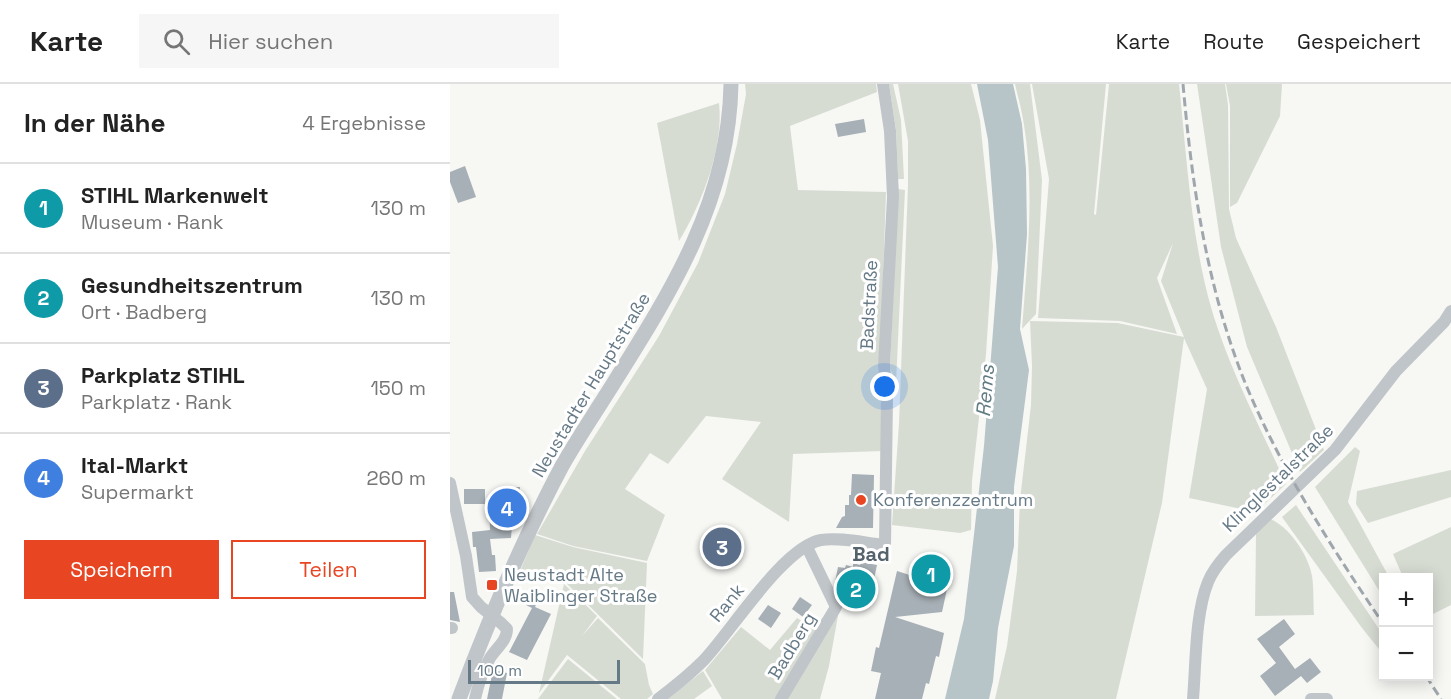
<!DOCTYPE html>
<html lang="de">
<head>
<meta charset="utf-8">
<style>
	:root { --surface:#fff; --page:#f6f6f6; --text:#222; --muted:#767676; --line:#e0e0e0; --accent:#e84623 }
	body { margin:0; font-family:"Space Grotesk",sans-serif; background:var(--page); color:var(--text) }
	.controls { position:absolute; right:18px; bottom:18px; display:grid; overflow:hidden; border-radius:0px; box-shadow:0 3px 15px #0003 }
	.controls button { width:54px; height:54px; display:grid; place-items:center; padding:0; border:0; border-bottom:2px solid var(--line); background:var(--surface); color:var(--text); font:30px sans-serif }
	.scale { position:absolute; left:18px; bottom:15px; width:152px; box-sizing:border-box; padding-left:6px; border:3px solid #657986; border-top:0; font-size:16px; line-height:21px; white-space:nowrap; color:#657986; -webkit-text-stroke:4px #fff; paint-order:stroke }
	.you { position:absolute; left:435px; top:303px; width:21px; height:21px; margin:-15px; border:4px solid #fff; border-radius:50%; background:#1a73e8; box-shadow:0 0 0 9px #1a73e833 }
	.badge { display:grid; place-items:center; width:39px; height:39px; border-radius:50%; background:var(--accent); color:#fff; font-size:20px; font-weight:700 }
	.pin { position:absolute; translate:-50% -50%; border:3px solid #fff; box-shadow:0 2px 6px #0006 }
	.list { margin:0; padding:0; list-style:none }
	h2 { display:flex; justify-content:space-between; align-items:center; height:78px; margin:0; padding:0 24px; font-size:26px }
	h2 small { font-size:20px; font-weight:400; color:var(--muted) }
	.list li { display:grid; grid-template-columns:39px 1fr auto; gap:18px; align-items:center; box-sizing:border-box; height:90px; padding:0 24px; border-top:2px solid var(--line) }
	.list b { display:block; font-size:22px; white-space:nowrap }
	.list p { margin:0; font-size:20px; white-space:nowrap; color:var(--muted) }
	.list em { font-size:20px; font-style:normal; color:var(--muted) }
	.actions { display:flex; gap:12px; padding:18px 24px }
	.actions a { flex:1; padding:14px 0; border:2px solid var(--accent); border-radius:0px; text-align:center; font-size:21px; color:var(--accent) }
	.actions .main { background:var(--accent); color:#fff }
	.icon { flex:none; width:33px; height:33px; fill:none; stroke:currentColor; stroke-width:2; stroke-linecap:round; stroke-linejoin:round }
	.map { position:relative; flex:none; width:1001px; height:615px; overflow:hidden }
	header { display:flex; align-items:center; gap:36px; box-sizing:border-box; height:84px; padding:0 30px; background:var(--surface); border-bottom:2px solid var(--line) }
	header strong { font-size:28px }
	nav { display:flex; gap:33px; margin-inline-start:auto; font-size:21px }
	.search { width:420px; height:54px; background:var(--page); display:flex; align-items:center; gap:15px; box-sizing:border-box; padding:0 21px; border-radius:0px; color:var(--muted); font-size:22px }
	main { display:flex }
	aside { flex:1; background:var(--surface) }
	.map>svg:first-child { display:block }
	.green { fill:#d7dcd3 }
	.water { fill:#b7c5c8 }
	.building { fill:#a7b0b6 }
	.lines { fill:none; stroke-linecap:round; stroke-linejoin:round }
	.minor { stroke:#c0c5c9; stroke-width:12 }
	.tertiary { stroke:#c0c5c9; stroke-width:15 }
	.rail { stroke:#9fa7ad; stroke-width:3; stroke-dasharray:9 4.5; stroke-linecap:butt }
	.poi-dot { fill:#e84623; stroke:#fff; stroke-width:2 }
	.labels { text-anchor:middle; stroke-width:6; stroke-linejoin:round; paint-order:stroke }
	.street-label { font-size:18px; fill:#657986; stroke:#fff }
	.poi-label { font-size:18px; fill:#657986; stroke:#fff; text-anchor:start }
	.water-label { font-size:20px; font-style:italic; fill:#617b82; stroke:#fff }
	.neighbourhood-label { font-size:20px; font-weight:bold; fill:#53626b; stroke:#fff }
</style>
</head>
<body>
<header>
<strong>Karte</strong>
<div class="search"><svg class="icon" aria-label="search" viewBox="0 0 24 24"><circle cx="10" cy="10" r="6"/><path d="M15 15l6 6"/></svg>Hier suchen</div>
<nav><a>Karte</a><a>Route</a><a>Gespeichert</a></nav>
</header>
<main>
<aside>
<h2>In der Nähe<small>4 Ergebnisse</small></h2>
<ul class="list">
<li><span class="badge" style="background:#0f9aa8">1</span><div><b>STIHL Markenwelt</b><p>Museum · Rank</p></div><em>130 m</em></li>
<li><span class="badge" style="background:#0f9aa8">2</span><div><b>Gesundheitszentrum</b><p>Ort · Badberg</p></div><em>130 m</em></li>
<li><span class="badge" style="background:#5c6f8a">3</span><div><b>Parkplatz STIHL</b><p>Parkplatz · Rank</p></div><em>150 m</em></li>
<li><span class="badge" style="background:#3f7fe0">4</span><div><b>Ital-Markt</b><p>Supermarkt</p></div><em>260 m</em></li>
</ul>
<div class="actions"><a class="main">Speichern</a><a>Teilen</a></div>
</aside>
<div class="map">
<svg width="1001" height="615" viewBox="0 0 1001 615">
	<rect width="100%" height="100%" fill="#f7f7f4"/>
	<g class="green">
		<polygon points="295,0 426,0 427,8 340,42 348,106 436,108 430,283 434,367 343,370 339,438 272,395 311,338 256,332 218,380 200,369 175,405 215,431 197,477 123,462 87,450 135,367 209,252 248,179 275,110 287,60 296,10"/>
		<polygon points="439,0 443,0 451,36 454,95 448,95 446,46"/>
		<polygon points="448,0 521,0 530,36 543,162 536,270 522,397 521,446 510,449 442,441 449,339 458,101 458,57"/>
		<path d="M565 0H580L592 96 586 230 572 245C577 178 585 108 574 41 572 27 568 13 565 0Z"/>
		<path d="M582 0H656L644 130 646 131 659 0H729C736 66 740 135 755 200 771 270 807 336 836 400L806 428 739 414 757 305 734 254 712 419 666 615H545L557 562 567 487 570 416 581 321 582 282 580 237 668 239 734 253 711 197 723 159 707 194 727 250 670 237 588 234 599 95Z"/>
		<polygon points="747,0 775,0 778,21 779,125 786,154 826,243 874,366 850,388 797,263 771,163"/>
		<polygon points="776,0 832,0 830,32 787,119 780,123 780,22"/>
		<path d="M269 19C274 63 252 119 229 157L207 39Z"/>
		<polygon points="448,105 455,106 446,299 440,284"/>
		<polygon points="905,363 910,367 898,418 939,493 934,494 933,513 865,403"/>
		<polygon points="1001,386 1001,413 918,439 906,420 907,407"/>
		<polygon points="846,421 933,551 933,570 912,544 832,433"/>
		<path d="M820 435C839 442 859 472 862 492 864 504 863 518 864 531L805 532 806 450Z"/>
		<polygon points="1001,443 1001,521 979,532 978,494 953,493 943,470"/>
		<polygon points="85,451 123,463 197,479 193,575 114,497 70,487"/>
		<polygon points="114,500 147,532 132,552 148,534 195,580 199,601 203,610 197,615 171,615 117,571 89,609"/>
		<polygon points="382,524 389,526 379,582 370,615 272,615 255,586 291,543 320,566 347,534 363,544"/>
		<polygon points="118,575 167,615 88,615"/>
		<polygon points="253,587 262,602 244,615 217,615"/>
	</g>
	<polygon class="water" points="527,0 563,0 572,40 576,85 577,150 570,245 579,286 564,403 564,462 548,544 543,597 539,615 495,615 514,535 522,468 534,362 548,183 538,56"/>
	<g class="building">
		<polygon points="414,35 416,48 388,53 385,40"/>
		<polygon points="15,82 26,113 8,119 0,98 0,88"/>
		<polygon points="402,390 424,391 423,444 386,444 392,433 395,432 395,421 399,421 399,411 401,411"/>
		<polygon points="54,403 70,403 69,443 62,442 61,454 40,455 42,471 45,471 46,487 29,488 26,463 23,463 22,448 40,446 39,416 50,417 50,413 54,413"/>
		<rect x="14" y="405" width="21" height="15"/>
		<polygon points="411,478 427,481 423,500 420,499 417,512 412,511 409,526 395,523 397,512 392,511 394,500 385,498 388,483 395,484 396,481 403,483 403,479 410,481"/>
		<polygon points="466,480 501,487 492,528 445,533 494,549 489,573 486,572 479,600 476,599 472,615 425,615 431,589 421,587 426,563 429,564 447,487 466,493"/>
		<polygon points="82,503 92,507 85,523 101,530 77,576 59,568 82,524 74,520"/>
		<polygon points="0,508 4,508 10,538 0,536"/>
		<polygon points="350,513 362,521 353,533 342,525"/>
		<polygon points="318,521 331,529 321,544 308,535"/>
		<polygon points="834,535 845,550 829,563 845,585 860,574 871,588 857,599 851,592 825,612 810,592 826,579 807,555"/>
		<polygon points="43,586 57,589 52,615 37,615"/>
	</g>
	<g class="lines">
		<g class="minor">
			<path d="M0 399 16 472 22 513 31 523 51 539 57 545C57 557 46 564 40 574 33 586 28 601 25 615"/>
			<polyline points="0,544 2,544"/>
			<path d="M208 615C224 603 239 591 253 577 281 548 333 463 371 456 391 453 414 459 435 461L437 312 434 282 443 113 440 47 433 0"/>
			<polyline points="331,615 386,523 357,463"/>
			<path d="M743 615C746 580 745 530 758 498 762 488 769 479 776 471L885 366 946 287 994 238 1001 227"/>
			<polyline points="861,615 877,615"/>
		</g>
		<path class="tertiary" d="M9 615C39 535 72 457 112 382 126 357 143 332 158 308 219 211 279 119 281 0"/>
		<g class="rail">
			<path d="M733 0C742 102 757 205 796 301 832 387 882 464 934 541"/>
			<polyline points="976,592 991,615"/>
		</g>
	</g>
	<g class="poi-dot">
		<circle cx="411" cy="416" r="6"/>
		<rect x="36" y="495" width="12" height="12" rx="3"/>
	</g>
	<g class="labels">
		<g class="street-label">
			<text transform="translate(419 221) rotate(-87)" y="6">Badstraße</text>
			<text transform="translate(141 301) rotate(-59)" y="6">Neustadter Hauptstraße</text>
			<text transform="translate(828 394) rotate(-44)" y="6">Klinglestalstraße</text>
			<text transform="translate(277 519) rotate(-51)" y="6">Rank</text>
			<text transform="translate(342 562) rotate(-59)" y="6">Badberg</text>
		</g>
		<g class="poi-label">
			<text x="423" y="422">Konferenzzentrum</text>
			<text x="54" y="497">Neustadt Alte<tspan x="54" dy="21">Waiblinger Straße</tspan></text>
		</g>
		<g class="water-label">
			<text transform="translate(535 307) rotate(-85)" y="7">Rems</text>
		</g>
		<g class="neighbourhood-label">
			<text x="421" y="477">Bad</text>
		</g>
	</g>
</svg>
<div class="controls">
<button>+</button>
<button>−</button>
</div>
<div class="scale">100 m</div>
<div class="you"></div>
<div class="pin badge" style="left:481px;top:490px;background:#0f9aa8">1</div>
<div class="pin badge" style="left:406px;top:505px;background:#0f9aa8">2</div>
<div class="pin badge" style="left:272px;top:463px;background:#5c6f8a">3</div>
<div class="pin badge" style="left:57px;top:424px;background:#3f7fe0">4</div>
</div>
</main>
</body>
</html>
